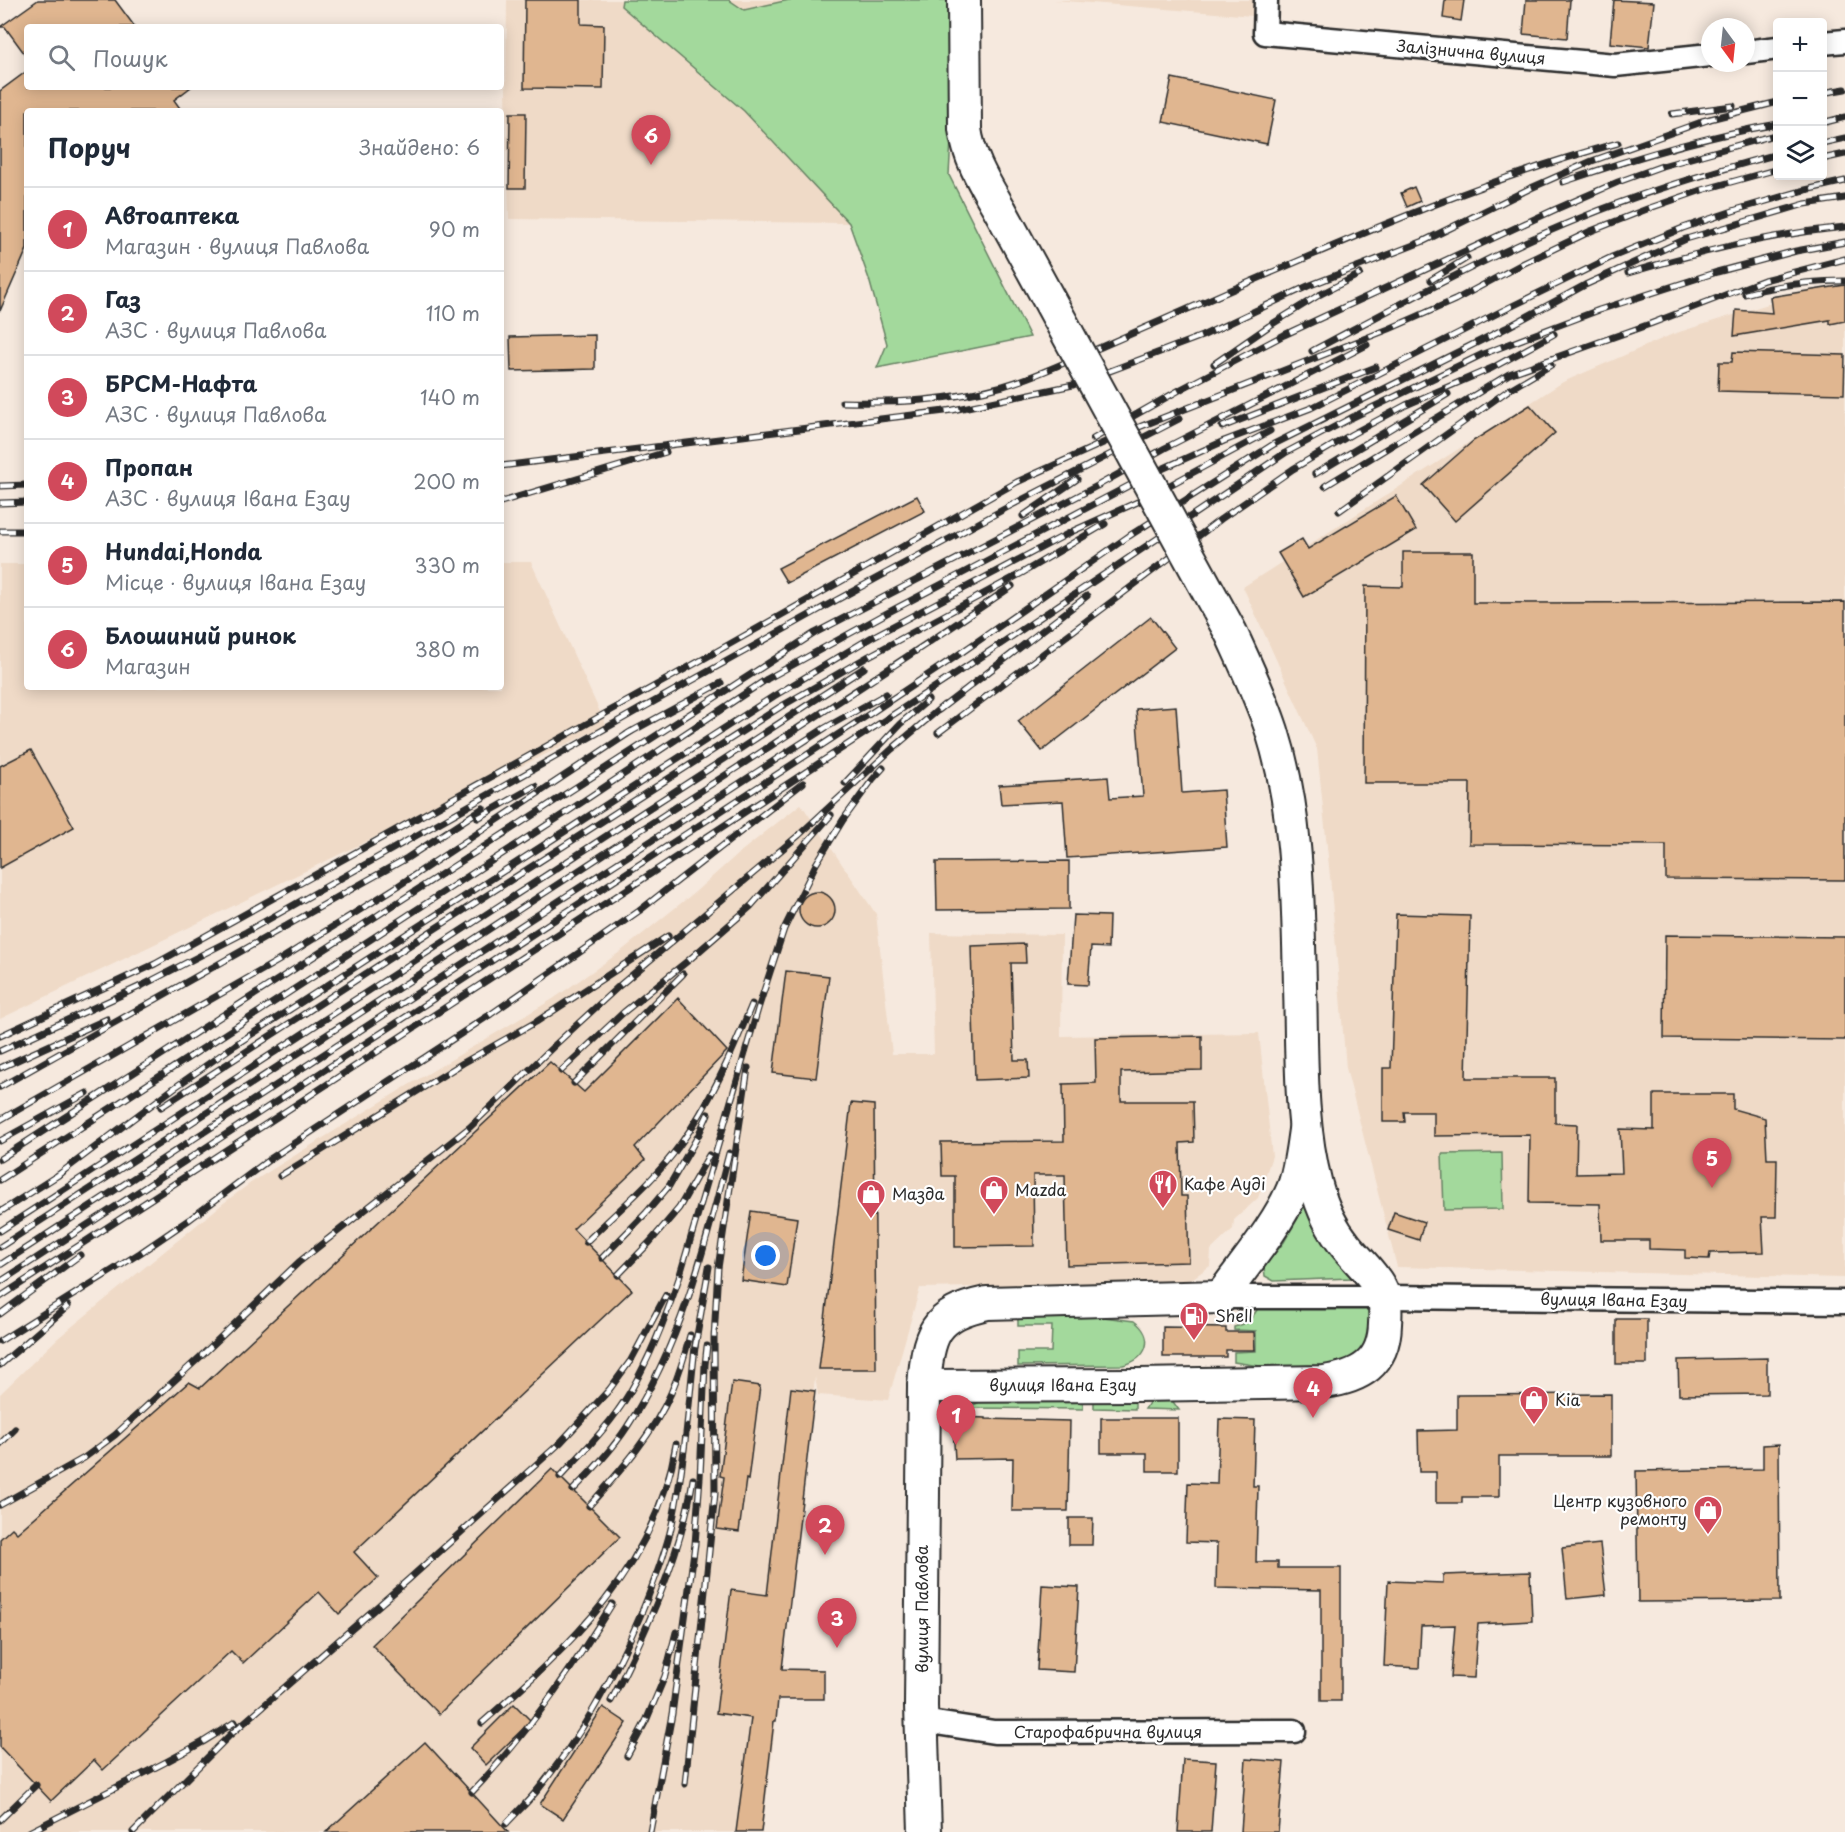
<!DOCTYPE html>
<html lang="uk">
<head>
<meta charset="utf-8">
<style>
	:root { --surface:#fff; --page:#f6f6f7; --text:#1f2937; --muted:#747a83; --line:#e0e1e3; --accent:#d1495b }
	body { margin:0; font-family:"Playpen Sans",sans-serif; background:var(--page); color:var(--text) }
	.controls { position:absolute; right:18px; top:18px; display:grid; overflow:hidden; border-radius:6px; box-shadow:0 3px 15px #0003 }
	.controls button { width:54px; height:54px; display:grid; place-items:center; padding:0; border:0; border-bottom:2px solid var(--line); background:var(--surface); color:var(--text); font:30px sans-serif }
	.compass { position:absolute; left:1701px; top:18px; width:54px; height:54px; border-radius:50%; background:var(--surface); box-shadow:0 3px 15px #0003; rotate:165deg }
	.you { position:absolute; left:766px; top:1256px; width:21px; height:21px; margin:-15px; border:4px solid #fff; border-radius:50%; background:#1a73e8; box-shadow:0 0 0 9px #1a73e833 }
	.badge { display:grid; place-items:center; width:39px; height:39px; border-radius:50%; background:var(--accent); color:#fff; font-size:20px; font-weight:700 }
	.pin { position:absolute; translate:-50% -50px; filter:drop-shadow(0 2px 3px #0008) }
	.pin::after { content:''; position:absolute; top:32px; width:21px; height:18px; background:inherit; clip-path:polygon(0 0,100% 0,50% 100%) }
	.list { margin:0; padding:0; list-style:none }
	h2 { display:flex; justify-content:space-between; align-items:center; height:78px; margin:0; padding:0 24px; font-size:26px }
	h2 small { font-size:20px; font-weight:400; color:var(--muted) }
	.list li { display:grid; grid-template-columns:39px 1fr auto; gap:18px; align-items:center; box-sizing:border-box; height:84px; padding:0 24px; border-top:2px solid var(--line) }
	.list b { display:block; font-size:22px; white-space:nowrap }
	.list p { margin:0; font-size:20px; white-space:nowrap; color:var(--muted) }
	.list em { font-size:20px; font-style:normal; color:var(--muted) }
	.icon { flex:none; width:33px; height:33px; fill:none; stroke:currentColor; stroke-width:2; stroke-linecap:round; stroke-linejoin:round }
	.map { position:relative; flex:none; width:1845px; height:1832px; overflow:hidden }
	.search { position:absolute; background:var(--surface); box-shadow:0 3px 15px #0003; left:24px; top:24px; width:480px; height:66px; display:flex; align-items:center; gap:15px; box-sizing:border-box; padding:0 21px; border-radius:6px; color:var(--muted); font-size:22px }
	.panel { position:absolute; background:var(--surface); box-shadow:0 3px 15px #0003; left:24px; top:108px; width:480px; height:582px; border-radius:6px }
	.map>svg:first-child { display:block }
	.built { fill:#efdac7 }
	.green { fill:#a3d99c; stroke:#678264; stroke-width:1.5 }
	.building { fill:#e0b690; stroke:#2b2b2b; stroke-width:1.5 }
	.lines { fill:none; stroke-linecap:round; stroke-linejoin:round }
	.street-casing { stroke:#2b2b2b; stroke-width:27 }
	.secondary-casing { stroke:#2b2b2b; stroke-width:36 }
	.street { stroke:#fff; stroke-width:22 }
	.secondary { stroke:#fff; stroke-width:32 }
	.rail-casing { stroke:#2b2b2b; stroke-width:7 }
	.rail { stroke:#fff; stroke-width:4.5; stroke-dasharray:14; stroke-linecap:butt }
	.secondary-bridge-casing { stroke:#2b2b2b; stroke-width:36; stroke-linecap:butt }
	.secondary-bridge { stroke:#fff; stroke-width:32 }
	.labels { text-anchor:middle; stroke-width:4.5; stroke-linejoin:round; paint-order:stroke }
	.street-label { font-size:16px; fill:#2b2b2b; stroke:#fff }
	.poi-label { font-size:16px; fill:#2b2b2b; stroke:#fff; text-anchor:start }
</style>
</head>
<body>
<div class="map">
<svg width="1845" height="1832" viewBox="0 0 1845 1832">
	<rect width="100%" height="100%" fill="#f6e9de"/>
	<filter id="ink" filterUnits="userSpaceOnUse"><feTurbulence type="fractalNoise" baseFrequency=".0167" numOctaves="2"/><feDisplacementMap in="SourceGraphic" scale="12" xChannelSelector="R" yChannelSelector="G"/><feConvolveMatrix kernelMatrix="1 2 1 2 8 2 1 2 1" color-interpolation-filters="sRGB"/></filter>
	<g filter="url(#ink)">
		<g class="built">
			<polygon points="507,0 622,0 621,6 744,111 849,223 509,219 506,88"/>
			<polygon points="729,0 789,0 743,10"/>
			<polygon points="1054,0 1255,0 1253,16"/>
			<polygon points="1845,287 1845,1278 1397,1267 1346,1068 1330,876 1317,749 1243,587 1563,382 1673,334 1784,299"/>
			<polygon points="501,562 531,562 606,725 0,1019 0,564 27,564 27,687 501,687"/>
			<polygon points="801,804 876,914 892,1054 934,1054 931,933 1062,935 1061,1036 1259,1033 1272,1156 1258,1198 1234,1220 1233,1229 1211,1250 1210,1266 1186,1283 920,1288 888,1400 818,1395 815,1377 791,1598 762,1832 0,1832 0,1394 58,1338 225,1202 252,1182 402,1089 553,999 620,952 695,892 739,853"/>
		</g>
		<g class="green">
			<polygon points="622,0 729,0 744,10 789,0 948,0 953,103 949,175 1030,337 877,368 887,344 869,279 849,223 744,111 621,6"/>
			<polygon points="1502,1153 1503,1209 1444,1210 1442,1154"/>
			<path d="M1305 1200C1313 1221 1322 1242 1336 1260 1341 1266 1348 1270 1351 1278L1274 1281 1265 1276 1264 1267 1284 1242 1298 1218Z"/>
			<path d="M1260 1305 1369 1308V1333L1364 1346 1354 1357 1330 1368 1266 1367 1234 1362V1352L1256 1351V1331L1234 1330V1327C1248 1324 1253 1317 1260 1305Z"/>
			<path d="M1065 1312 1134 1321C1156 1337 1147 1360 1123 1365L1018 1366V1352H1051L1052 1326H1018V1313Z"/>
			<polygon points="1094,1398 1135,1399 1135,1409 1094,1408"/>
			<polygon points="1152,1398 1171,1399 1179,1410 1145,1409"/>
			<polygon points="1083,1399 1083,1409 967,1408 984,1400"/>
		</g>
		<g class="building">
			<polygon points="38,0 115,0 135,27 27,27 27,57 5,27 0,27"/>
			<polygon points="525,0 581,0 581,24 604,25 603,89 524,88"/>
			<polygon points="1445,0 1464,0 1461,21 1443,18"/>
			<polygon points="1526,0 1570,0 1567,38 1523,34"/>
			<polygon points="1614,0 1654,2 1649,47 1610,43"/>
			<polygon points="27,71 27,87 191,87 174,100 182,111 27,111 27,249 0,311 0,91"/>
			<polygon points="1172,78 1276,100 1267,144 1163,122"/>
			<polygon points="510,113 526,113 525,188 509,188"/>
			<polygon points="1414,187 1420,201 1407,207 1401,193"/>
			<polygon points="1845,285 1845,321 1830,324 1830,320 1734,336 1736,310 1772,313 1770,297"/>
			<polygon points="595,335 595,369 511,371 510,337"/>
			<polygon points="1733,352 1845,355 1844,394 1718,391 1719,362 1732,362"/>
			<polygon points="1530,405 1555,433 1455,521 1423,485 1473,441"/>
			<polygon points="917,496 925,511 787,583 778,568"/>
			<polygon points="1396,496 1416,530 1304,597 1278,553 1302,539 1308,549"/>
			<polygon points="1403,552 1473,552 1473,603 1845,602 1845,880 1666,879 1666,845 1469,844 1470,783 1364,783 1365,586 1403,587"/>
			<polygon points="1151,617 1175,648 1042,751 1018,721"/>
			<polygon points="1176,706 1182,793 1223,790 1227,847 1067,858 1063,801 1001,804 999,785 1066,781 1065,780 1108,777 1110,798 1143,796 1136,709"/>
			<polygon points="31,750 74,827 0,868 0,766"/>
			<polygon points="1069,861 1069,909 937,910 936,862"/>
			<circle cx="817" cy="910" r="18"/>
			<polygon points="1396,914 1470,916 1466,1078 1555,1078 1555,1123 1577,1124 1576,1174 1622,1173 1620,1129 1654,1130 1654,1094 1733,1094 1733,1109 1765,1118 1767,1159 1777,1159 1776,1217 1762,1217 1764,1252 1710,1253 1709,1259 1685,1258 1685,1250 1649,1249 1649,1240 1601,1240 1600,1204 1529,1203 1530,1135 1434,1136 1434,1112 1404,1112 1405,1122 1383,1122 1383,1068 1391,1068"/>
			<polygon points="1073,915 1109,916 1108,948 1091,947 1088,985 1068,984"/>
			<polygon points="1665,935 1845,937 1845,1040 1664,1038"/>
			<polygon points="1025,944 1026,963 1011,963 1014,1060 1028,1060 1029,1078 975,1080 971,946"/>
			<polygon points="786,971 829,976 816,1078 773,1073"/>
			<polygon points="678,998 727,1051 635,1147 645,1160 573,1229 632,1290 354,1552 378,1578 339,1614 319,1592 243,1663 231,1651 103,1770 94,1760 51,1801 0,1747 0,1539 12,1528 17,1533 189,1382 200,1388 550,1062 584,1092"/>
			<polygon points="1202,1036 1202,1070 1121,1072 1121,1101 1193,1101 1194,1142 1180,1143 1181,1196 1187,1196 1189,1262 1067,1265 1065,1175 1033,1175 1034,1246 955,1247 955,1176 942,1176 941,1142 1064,1141 1063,1084 1096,1083 1095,1038"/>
			<polygon points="851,1103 874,1105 876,1369 819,1369"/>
			<polygon points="751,1211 797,1218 787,1287 741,1280"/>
			<polygon points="1394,1212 1424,1222 1419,1240 1388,1230"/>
			<rect x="1616" y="1319" width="31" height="45"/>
			<polygon points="1163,1327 1226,1328 1226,1332 1254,1332 1255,1350 1226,1350 1226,1357 1163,1357"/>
			<polygon points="1767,1358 1767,1394 1679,1395 1678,1360"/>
			<polygon points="732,1382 760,1386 748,1480 746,1479 739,1532 717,1529 724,1477 720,1476"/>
			<polygon points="791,1388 815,1391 782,1669 824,1670 824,1699 778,1699 776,1721 774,1721 761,1832 736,1832 751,1718 716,1713 731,1590 767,1595"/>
			<polygon points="1611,1394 1611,1456 1499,1456 1499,1497 1462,1497 1462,1503 1436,1503 1436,1472 1419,1472 1418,1431 1457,1430 1457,1395"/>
			<polygon points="960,1417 986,1418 986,1419 1070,1421 1068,1511 1012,1511 1013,1458 955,1459 953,1428"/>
			<polygon points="1101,1418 1178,1418 1178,1471 1147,1471 1147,1453 1101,1453"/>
			<polygon points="1219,1419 1255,1420 1253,1486 1258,1486 1256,1562 1278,1562 1278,1568 1341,1568 1341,1701 1321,1701 1321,1590 1216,1588 1217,1543 1186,1542 1188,1483 1217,1484"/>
			<polygon points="1779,1444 1780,1601 1638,1602 1636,1471 1763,1469 1763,1445"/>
			<polygon points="552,1469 620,1537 439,1714 372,1645"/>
			<polygon points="1069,1518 1093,1518 1092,1545 1069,1545"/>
			<polygon points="1600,1544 1606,1595 1567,1599 1562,1548"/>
			<polygon points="1530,1572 1532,1621 1478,1624 1474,1678 1451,1677 1455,1625 1421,1626 1419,1668 1384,1666 1388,1581 1443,1583 1443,1575"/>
			<polygon points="1042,1585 1079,1587 1074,1672 1037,1670"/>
			<polygon points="514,1704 531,1721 486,1765 470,1748"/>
			<polygon points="603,1707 627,1723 563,1819 540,1804"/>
			<polygon points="425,1742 508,1832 326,1832"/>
			<polygon points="1183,1759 1216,1761 1211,1832 1178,1832"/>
			<polygon points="1246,1759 1284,1762 1278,1832 1241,1832"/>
		</g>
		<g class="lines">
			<g class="street-casing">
				<g id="street">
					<polyline points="1266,0 1265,33 1615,65 1710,55"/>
					<polyline points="1822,43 1845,41"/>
					<polyline points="1746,52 1778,48"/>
					<polyline points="1221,1297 1384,1297 1845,1302"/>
					<polyline points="923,1721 994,1732 1294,1731"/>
				</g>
			</g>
			<g class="secondary-casing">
				<g id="secondary">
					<path d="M964 0 965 129C969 159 985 184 1000 210"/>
					<path d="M924 1386 1138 1385 1324 1382C1360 1377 1384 1364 1385 1324 1386 1311 1386 1299 1380 1288 1372 1272 1357 1260 1346 1246 1331 1228 1322 1208 1316 1185 1299 1121 1302 1052 1300 986"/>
					<path d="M925 1832 921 1706 924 1386C928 1335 933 1314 987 1303L1221 1297C1244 1265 1278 1225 1293 1189 1300 1171 1302 1150 1305 1130"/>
				</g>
			</g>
			<use href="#street" class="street"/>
			<use href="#secondary" class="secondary"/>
			<g class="rail-casing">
				<g id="rail">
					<polyline points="1822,93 1845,89"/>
					<polyline points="1672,114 1733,106"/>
					<polyline points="1702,121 1778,102"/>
					<polyline points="1822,123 1845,117"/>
					<polyline points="1822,143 1845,138"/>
					<polyline points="1822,159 1845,154"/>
					<path d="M1563 182C1633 158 1705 136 1778 124"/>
					<path d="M1628 273C1699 252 1771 234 1845 227"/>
					<polyline points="1431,280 1467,258"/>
					<path d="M1745 294C1777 285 1812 281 1845 281"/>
					<path d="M1312 351C1399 305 1487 256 1578 219 1643 192 1710 172 1778 154"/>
					<polyline points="1214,364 1269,326 1319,295 1360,274"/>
					<path d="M842 402C898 403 948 401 1003 386 1033 378 1063 363 1092 351 1138 331 1183 311 1229 291 1356 236 1484 179 1618 143"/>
					<polyline points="1222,427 1376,367"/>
					<polyline points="1093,439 1183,388 1284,335 1554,210 1618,182 1662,166 1778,134"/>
					<polyline points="501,466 953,410 1073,385 1202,336 1308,286 1424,241 1531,188 1592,161 1710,119"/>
					<polyline points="1315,474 1448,394"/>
					<polyline points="0,486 27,485"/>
					<polyline points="1325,486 1509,374 1650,324 1764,280 1845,259"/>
					<polyline points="501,502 666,452"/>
					<polyline points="0,503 27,502"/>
					<polyline points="1339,511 1510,389 1551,365"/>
					<polyline points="1023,516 1077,479"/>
					<polyline points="0,531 27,531"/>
					<polyline points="639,710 833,602 1008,507 1179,419"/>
					<polyline points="939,710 1087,596"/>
					<polyline points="938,733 1221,519 1293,469 1352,434 1406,405 1492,368 1554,334"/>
					<polyline points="627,734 721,683"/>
					<polyline points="845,783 900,724 928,700"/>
					<polyline points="478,818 535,786"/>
					<polyline points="0,1036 155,964 705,658 1017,482 1134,429 1389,329 1455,300 1522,264 1591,231 1647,209 1702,190 1778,169"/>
					<polyline points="0,1051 143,985 246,932 645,706"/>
					<polyline points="0,1068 107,1019"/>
					<polyline points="561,1071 624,1012 690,959 751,906 831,815"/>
					<polyline points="574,1083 683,974"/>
					<polyline points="0,1087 407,858 483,808"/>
					<polyline points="161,1107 436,928 780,707 869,656 1022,573 1105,524"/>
					<polyline points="0,1120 278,961 398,886 632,731"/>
					<polyline points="0,1141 87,1093"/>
					<polyline points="0,1159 815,633 1097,486 1165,448 1367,345"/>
					<polyline points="58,1175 174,1088 235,1045 774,696 872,637 1073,531 1142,500 1270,431"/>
					<polyline points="280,1176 463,1063 536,1022 668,936"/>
					<polyline points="0,1180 570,810 767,679 887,613 1153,473 1224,441 1311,408 1500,312 1612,257 1683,228 1739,209 1801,191 1845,181"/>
					<polyline points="0,1212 63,1172"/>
					<polyline points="0,1231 864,668"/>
					<path d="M586 1242C617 1211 653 1182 679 1146 710 1104 732 1053 752 1004"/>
					<path d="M0 1247C200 1117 401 987 601 856 738 766 877 679 1012 586"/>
					<polyline points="602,1258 646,1213 669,1186 698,1136 708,1114"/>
					<polyline points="0,1265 783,755 825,728 886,694"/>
					<polyline points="618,1275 650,1242 679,1208 709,1155"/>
					<polyline points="0,1282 871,713 955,657 1129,536 1274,444 1506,328 1585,285 1686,239 1805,204 1845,198"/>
					<polyline points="0,1297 629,888 984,655 1285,453 1351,418 1483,354 1599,310 1717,272 1796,251 1845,242"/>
					<polyline points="0,1314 80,1255"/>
					<polyline points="0,1341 140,1253 190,1219 270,1159 491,1014 639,911 803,783"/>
					<polyline points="695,1347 709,1267"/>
					<polyline points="0,1365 68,1306"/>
					<polyline points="0,1444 15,1429"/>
					<path d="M560 1477C585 1450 611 1424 630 1392 651 1356 666 1317 679 1278L758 1009 784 929 816 864 843 820 873 779 883 768"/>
					<path d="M573 1490C592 1471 612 1450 627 1427 681 1345 705 1247 729 1153"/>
					<polyline points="0,1505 84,1458 115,1435 200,1357 299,1262 470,1127 556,1044 619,986 799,835 892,749 944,705"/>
					<path d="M589 1506C620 1471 652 1436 671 1393 679 1374 685 1355 690 1335"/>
					<path d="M611 1701C646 1632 681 1556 693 1479"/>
					<path d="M482 1723C571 1645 656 1567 676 1444"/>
					<polyline points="627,1756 646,1721 665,1676 676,1632"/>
					<polyline points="685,1784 715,1494 714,1338 718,1268 748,1068"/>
					<path d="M472 1792C526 1736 571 1671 612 1604"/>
					<polyline points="0,1820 36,1785"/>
					<path d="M506 1824C517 1812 530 1800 540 1787 582 1735 615 1675 641 1614 653 1585 665 1555 672 1524 685 1463 689 1400 696 1338"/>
					<polyline points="29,1832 164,1763 203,1742 235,1722"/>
					<polyline points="133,1832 230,1735 408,1580 560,1443 609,1390 631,1360 666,1295"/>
					<polyline points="650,1832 672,1714 695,1544 700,1478 705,1365 707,1346"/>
				</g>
			</g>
			<use href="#rail" class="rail"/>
			<g class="secondary-bridge-casing">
				<path id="secondary-bridge" d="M1000 210 1231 633C1246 666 1261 697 1272 731 1298 813 1298 901 1300 986"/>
			</g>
			<use href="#secondary-bridge" class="secondary-bridge"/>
		</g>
	</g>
	<defs>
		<g id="restaurant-pin" transform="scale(1.5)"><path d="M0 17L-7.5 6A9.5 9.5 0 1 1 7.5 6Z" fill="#d1495b" stroke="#fff"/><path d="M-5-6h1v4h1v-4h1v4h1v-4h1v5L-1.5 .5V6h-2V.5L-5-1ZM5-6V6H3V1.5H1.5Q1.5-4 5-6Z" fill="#fff"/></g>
		<g id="shop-pin" transform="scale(1.5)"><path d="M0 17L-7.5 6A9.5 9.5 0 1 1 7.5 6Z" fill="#d1495b" stroke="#fff"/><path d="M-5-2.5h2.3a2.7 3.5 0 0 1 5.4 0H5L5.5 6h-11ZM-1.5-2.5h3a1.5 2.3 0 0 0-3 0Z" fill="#fff"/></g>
		<g id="fuel-pin" transform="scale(1.5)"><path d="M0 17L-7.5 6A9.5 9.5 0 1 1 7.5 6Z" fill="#d1495b" stroke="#fff"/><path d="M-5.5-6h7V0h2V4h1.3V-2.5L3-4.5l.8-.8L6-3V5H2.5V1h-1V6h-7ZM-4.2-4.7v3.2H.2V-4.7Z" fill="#fff"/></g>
	</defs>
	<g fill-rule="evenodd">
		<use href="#restaurant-pin" x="1163" y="1184"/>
		<use href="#shop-pin" x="994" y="1190"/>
		<use href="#shop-pin" x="871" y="1194"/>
		<use href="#fuel-pin" x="1194" y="1316"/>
		<use href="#shop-pin" x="1534" y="1400"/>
		<use href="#shop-pin" x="1708" y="1510"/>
	</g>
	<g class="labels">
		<g class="street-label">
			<text transform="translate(1471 52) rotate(5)" y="6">Залізнична вулиця</text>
			<text transform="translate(1614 1300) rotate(1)" y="6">вулиця Івана Езау</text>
			<text x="1063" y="1391">вулиця Івана Езау</text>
			<text transform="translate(922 1609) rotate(-90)" y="6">вулиця Павлова</text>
			<text x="1108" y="1738">Старофабрична вулиця</text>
		</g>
		<g class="poi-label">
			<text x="1184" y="1190">Кафе Ауді</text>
			<text x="1015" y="1196">Mazda</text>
			<text x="892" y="1200">Мазда</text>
			<text x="1215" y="1322">Shell</text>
			<text x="1555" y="1406">Kia</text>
			<text x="1687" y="1507" text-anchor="end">Центр кузовного<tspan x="1687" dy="18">ремонту</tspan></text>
		</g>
	</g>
</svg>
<div class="controls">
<button>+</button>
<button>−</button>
<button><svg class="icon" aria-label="layers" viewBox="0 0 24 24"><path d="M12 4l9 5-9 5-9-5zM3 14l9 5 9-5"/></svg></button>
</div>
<svg class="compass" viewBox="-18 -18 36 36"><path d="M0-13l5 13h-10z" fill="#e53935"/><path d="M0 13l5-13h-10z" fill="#747a83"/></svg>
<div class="you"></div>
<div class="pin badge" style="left:956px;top:1445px">1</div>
<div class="pin badge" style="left:825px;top:1555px">2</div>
<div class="pin badge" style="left:837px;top:1648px">3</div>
<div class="pin badge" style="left:1313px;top:1418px">4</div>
<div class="pin badge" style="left:1712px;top:1188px">5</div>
<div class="pin badge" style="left:651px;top:165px">6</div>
<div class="search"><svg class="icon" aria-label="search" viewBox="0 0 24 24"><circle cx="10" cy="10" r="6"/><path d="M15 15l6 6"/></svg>Пошук</div>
<section class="panel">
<h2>Поруч<small>Знайдено: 6</small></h2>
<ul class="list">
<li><span class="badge">1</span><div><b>Автоаптека</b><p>Магазин · вулиця Павлова</p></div><em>90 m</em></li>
<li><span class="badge">2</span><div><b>Газ</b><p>АЗС · вулиця Павлова</p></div><em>110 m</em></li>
<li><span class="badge">3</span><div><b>БРСМ-Нафта</b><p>АЗС · вулиця Павлова</p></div><em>140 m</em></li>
<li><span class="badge">4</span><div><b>Пропан</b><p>АЗС · вулиця Івана Езау</p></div><em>200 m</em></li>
<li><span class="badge">5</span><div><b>Hundai,Honda</b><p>Місце · вулиця Івана Езау</p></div><em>330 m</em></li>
<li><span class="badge">6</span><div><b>Блошиний ринок</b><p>Магазин</p></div><em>380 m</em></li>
</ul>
</section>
</div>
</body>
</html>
